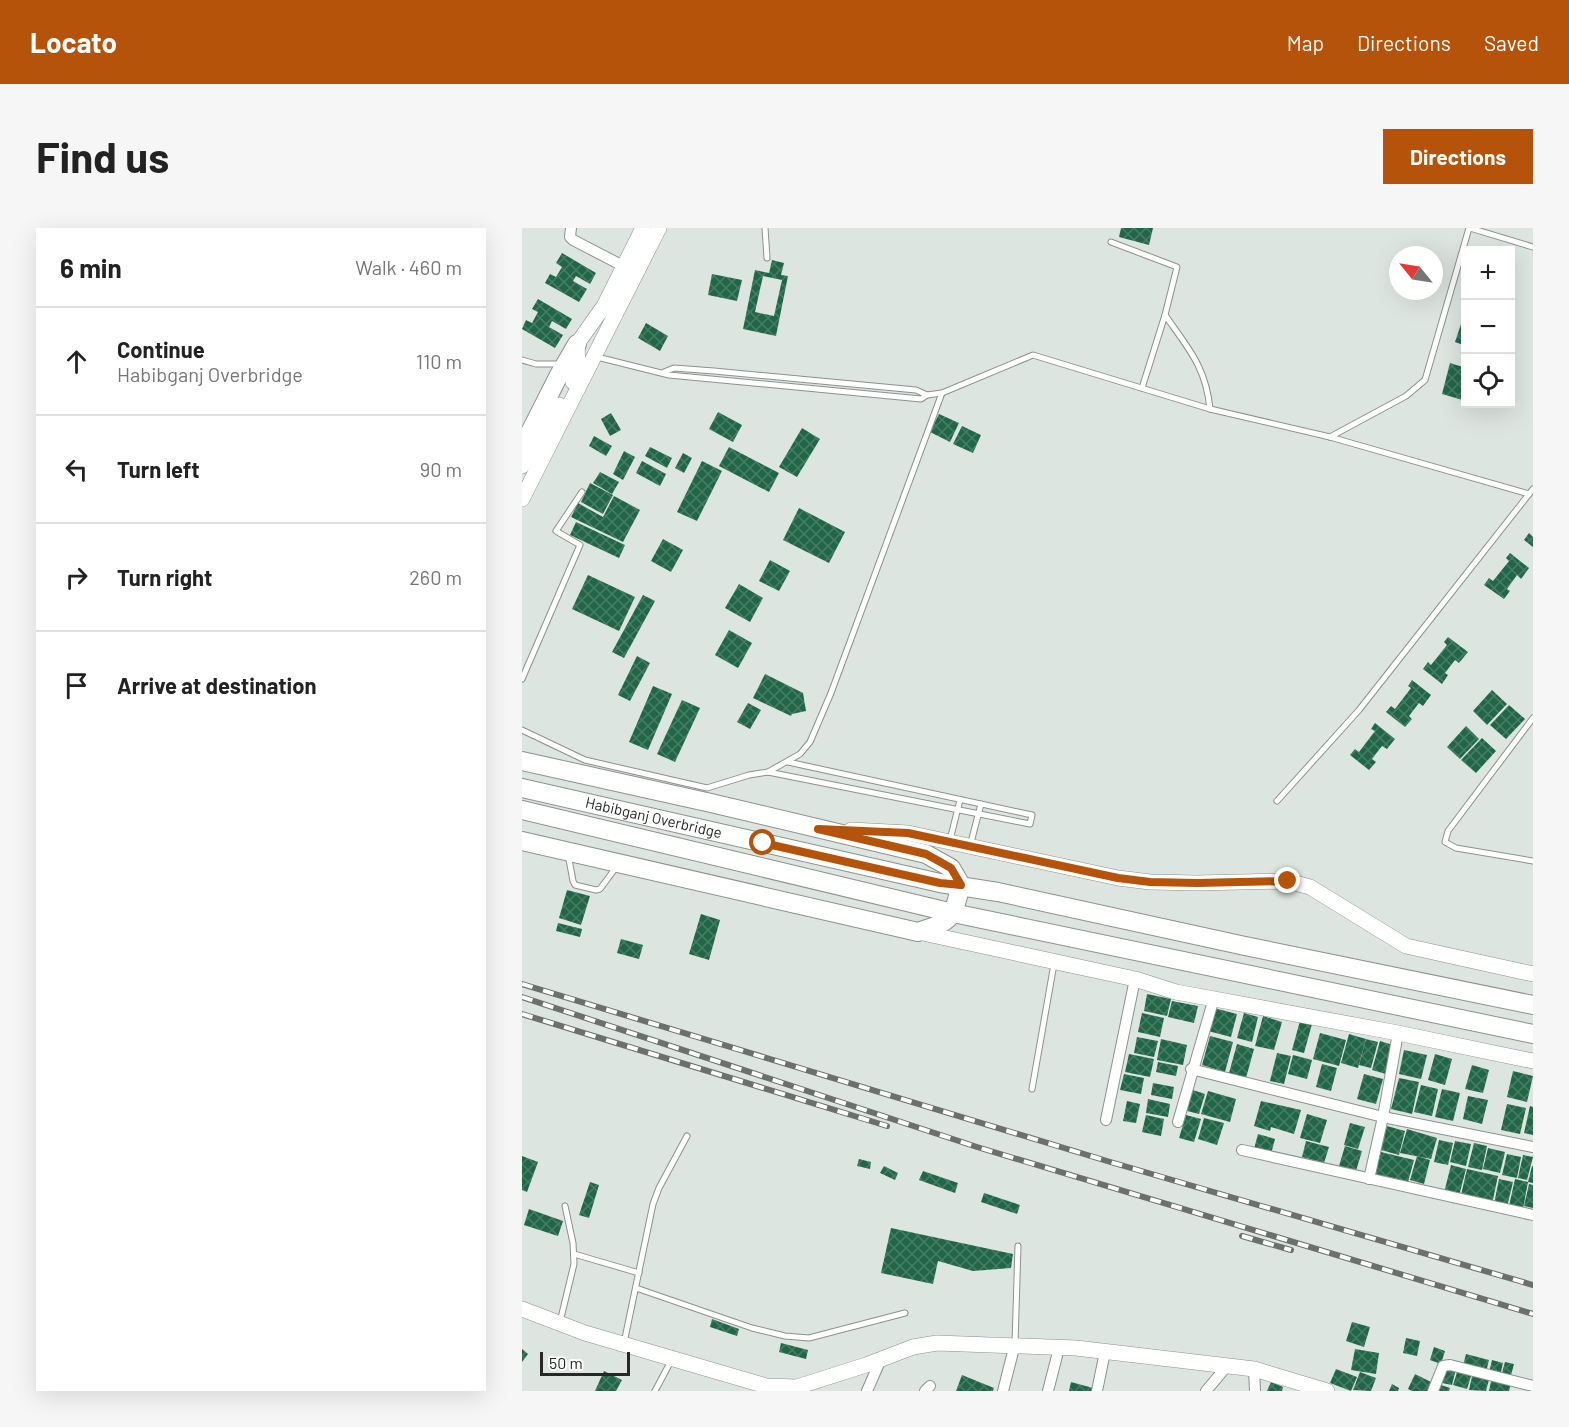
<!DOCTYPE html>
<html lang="en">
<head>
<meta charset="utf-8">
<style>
	:root { --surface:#fff; --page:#f6f6f6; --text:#222; --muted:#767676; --line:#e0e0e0; --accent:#b45309 }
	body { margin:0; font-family:Barlow,sans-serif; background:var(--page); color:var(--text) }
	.controls { position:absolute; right:18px; top:18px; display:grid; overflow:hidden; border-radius:0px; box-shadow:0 6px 24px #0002 }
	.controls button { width:54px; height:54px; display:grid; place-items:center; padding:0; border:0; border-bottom:2px solid var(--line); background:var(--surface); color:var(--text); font:30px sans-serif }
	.compass { position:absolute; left:867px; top:18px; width:54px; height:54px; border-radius:50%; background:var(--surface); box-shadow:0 6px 24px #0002; rotate:300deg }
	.scale { position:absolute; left:18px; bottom:15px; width:90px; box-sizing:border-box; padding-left:6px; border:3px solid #252826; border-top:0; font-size:16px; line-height:21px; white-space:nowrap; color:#252826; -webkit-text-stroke:4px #fff; paint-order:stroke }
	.stop { position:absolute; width:18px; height:18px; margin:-14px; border:4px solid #b45309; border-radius:50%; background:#fff }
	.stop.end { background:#b45309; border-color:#fff; box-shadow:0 2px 6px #0008 }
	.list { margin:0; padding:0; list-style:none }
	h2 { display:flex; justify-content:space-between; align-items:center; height:78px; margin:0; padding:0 24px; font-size:26px }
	h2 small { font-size:20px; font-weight:400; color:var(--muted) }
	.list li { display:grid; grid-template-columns:39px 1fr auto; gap:18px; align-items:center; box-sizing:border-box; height:108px; padding:0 24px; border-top:2px solid var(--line) }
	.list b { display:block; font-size:22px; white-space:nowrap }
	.list p { margin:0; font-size:20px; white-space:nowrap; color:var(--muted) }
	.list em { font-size:20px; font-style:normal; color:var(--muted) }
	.icon { flex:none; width:33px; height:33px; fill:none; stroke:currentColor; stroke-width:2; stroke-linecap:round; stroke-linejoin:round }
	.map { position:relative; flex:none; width:1011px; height:1163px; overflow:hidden; border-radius:0px }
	header { display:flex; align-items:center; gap:36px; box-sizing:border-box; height:84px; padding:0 30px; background:var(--accent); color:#fff }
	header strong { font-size:28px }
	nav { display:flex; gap:33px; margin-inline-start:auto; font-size:21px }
	.intro { display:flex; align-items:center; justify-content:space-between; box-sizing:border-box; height:144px; padding:0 36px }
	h1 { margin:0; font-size:42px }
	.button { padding:15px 27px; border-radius:0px; background:var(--accent); color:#fff; font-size:21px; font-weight:700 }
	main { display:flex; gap:36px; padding:0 36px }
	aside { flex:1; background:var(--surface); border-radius:0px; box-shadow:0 6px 24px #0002 }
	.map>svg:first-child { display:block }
	.building { fill:url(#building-cross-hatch); fill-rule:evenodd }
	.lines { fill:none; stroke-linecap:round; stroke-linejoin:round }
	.lane-casing { stroke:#8b928e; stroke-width:7 }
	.street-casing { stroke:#8b928e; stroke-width:12 }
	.secondary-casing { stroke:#8b928e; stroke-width:16 }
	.primary-casing { stroke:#8b928e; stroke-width:20 }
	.lane { stroke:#fff; stroke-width:5 }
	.street { stroke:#fff; stroke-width:10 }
	.secondary { stroke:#fff; stroke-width:15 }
	.primary { stroke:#fff; stroke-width:18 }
	.rail-casing { stroke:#6b706c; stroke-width:6 }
	.rail { stroke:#fff; stroke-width:4; stroke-dasharray:11; stroke-linecap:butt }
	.route { stroke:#b45309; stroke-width:8 }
	.labels { text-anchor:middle; stroke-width:6; stroke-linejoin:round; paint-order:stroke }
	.street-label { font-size:15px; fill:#252826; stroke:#fff }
</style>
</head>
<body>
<header>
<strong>Locato</strong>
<nav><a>Map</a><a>Directions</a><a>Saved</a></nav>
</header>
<div class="intro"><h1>Find us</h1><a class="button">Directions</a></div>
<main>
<aside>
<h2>6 min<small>Walk · 460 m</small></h2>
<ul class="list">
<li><svg class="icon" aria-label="ahead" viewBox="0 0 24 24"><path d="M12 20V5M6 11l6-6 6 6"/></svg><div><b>Continue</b><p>Habibganj Overbridge</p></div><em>110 m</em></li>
<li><svg class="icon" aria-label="left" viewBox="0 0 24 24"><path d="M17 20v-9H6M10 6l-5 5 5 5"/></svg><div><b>Turn left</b></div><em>90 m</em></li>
<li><svg class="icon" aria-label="right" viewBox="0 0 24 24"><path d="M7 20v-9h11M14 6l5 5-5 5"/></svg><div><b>Turn right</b></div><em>260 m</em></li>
<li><svg class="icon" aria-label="arrive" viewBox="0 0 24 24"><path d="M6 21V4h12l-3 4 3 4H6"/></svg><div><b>Arrive at destination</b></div></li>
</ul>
</aside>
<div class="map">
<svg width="1011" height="1163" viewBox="0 0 1011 1163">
	<defs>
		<pattern id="building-cross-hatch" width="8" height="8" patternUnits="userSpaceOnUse" patternTransform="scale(1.5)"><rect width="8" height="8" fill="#216747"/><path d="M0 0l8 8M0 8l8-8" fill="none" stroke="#487d65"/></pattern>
	</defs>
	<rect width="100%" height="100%" fill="#dde5e0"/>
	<g class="building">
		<polygon points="599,0 631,0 627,17 597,9"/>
		<polygon points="40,25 74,45 68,56 54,48 51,53 65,61 57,74 23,55 28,46 34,49 40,39 34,35"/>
		<path d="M250 32 262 35 259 47 266 48 254 108 221 101 233 42 247 45ZM241 48 260 52 252 88 233 84Z"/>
		<polygon points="190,46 220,52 215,73 186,67"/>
		<polygon points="16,71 50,91 44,101 30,93 27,99 41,107 33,120 0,101 4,92 10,95 16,84 10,81"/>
		<polygon points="944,81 944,118 933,114"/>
		<polygon points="124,95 146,108 138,123 116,110"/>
		<polygon points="928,135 944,140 944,173 920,166"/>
		<polygon points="196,184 220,197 211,214 187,201"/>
		<polygon points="89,185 99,202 88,208 79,191"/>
		<polygon points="417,186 437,195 428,214 408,204"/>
		<polygon points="440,198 459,207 451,225 431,216"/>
		<polygon points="280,200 298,211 275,249 257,239"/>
		<polygon points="72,208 90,218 84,228 67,218"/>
		<polygon points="128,219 150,230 145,240 123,228"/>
		<polygon points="207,219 257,245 247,264 197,238"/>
		<polygon points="102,223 113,229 101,252 91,246"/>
		<polygon points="161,225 170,230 162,245 153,240"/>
		<polygon points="120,233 144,246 138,258 114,245"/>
		<polygon points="180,233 200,243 175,293 155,284"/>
		<polygon points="78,244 97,254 90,266 71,255"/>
		<polygon points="68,255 91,267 81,286 59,274"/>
		<polygon points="92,268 118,282 101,314 49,289 56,275 81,289"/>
		<polygon points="277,280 323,304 307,335 261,312"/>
		<polygon points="54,294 103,317 97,330 48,307"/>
		<polygon points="1007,305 1011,309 1011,319 1002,312"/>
		<polygon points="141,311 161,322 149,344 129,333"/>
		<polygon points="988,325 1007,340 999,351 995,347 985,361 988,363 982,371 962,357 967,350 971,353 987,333 984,330"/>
		<polygon points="248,332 268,343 257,363 237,353"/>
		<polygon points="66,347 113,369 97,403 50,381"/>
		<polygon points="217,356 241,370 228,394 203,380"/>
		<polygon points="121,367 133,373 102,430 90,424"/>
		<polygon points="207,402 230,415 216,440 193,427"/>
		<polygon points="926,409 946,424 937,435 933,432 923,445 926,447 920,456 901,441 906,434 909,437 925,417 922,414"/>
		<polygon points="115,428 128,435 108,473 96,467"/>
		<polygon points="243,446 281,465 284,483 270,486 269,488 231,470"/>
		<polygon points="890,452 909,467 901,478 897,475 887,488 890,491 883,499 864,484 869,478 873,481 889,460 886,458"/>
		<polygon points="131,458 150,466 126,522 107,514"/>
		<polygon points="970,462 985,476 965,497 951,483"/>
		<polygon points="160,472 178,480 153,534 135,526"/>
		<polygon points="226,475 239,482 228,501 215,494"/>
		<polygon points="987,477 1003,491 984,511 968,497"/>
		<polygon points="853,495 873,511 865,521 860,518 850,531 854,534 847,542 828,527 833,521 837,524 853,503 849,501"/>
		<polygon points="944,498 957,511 938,531 925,519"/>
		<polygon points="960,510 974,523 954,545 939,532"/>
		<polygon points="45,662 68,668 59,697 37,690"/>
		<polygon points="179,686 198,692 187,732 167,726"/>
		<polygon points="36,695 60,701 58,709 34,703"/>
		<polygon points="99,711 121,717 117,731 95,725"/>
		<polygon points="625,766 649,771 645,788 622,783"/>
		<polygon points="650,773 676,778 672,795 646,789"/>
		<polygon points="692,780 715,786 709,809 686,803"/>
		<polygon points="620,785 642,790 638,809 616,804"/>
		<polygon points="722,785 736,789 730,814 715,810"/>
		<polygon points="741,788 760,794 752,822 733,818"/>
		<polygon points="778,793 790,796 782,825 770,822"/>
		<polygon points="798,805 824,812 817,838 791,831"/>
		<polygon points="827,806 844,811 836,840 819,835"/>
		<polygon points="688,808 711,814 703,844 680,837"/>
		<polygon points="615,809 636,813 632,829 612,825"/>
		<polygon points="639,811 665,817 661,837 635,832"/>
		<polygon points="844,811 856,814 849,840 837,837"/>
		<polygon points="858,813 871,817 864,846 850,842"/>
		<polygon points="715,816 732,821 724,850 707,845"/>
		<polygon points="882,822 905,827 899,851 877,846"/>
		<polygon points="755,825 769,828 762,856 748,853"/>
		<polygon points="607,826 632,831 628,849 603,844"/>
		<polygon points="913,826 930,831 923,857 906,852"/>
		<polygon points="771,827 790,832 785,851 766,846"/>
		<polygon points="636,834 656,838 654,848 634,844"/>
		<polygon points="800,836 815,840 809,863 794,859"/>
		<polygon points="950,837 967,842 961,865 943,861"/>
		<polygon points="991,843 1011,848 1005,874 985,869"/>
		<polygon points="602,846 622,850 619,866 598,862"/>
		<polygon points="842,846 861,851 854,876 835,871"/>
		<polygon points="877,850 897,854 890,886 869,881"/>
		<polygon points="631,855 652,859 650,871 629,867"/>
		<polygon points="899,857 916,861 910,888 892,884"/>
		<polygon points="920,861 938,865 931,893 913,889"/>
		<polygon points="671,862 683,866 677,886 665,883"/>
		<polygon points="686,863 714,871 708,894 679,886"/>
		<polygon points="946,868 966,872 960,896 941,891"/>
		<polygon points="626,871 648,876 646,889 624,885"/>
		<polygon points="605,873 618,876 614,895 601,893"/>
		<polygon points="739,873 779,882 772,906 749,899 748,903 732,898"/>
		<polygon points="985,876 1004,880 998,906 979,902"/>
		<polygon points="1008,878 1011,879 1011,907 1002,905"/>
		<polygon points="785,886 805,892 798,915 778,910"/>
		<polygon points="624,887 642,891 639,908 620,904"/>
		<polygon points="664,887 679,891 672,914 657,910"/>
		<polygon points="682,890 702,895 695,917 676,911"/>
		<polygon points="828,895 843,899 836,921 822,917"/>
		<polygon points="865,898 883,903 877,927 859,922"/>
		<polygon points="885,901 915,910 909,931 878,925"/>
		<polygon points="736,906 753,911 749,926 732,921"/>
		<polygon points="917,912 931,915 926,937 912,934"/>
		<polygon points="784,913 807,919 802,935 780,929"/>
		<polygon points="933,913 949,916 944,938 928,934"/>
		<polygon points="952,915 965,918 960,942 946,939"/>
		<polygon points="823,918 840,923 834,943 817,938"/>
		<polygon points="966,920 983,924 978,945 961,941"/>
		<polygon points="859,924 892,932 886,954 853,946"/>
		<polygon points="985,926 999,929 995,950 980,947"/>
		<polygon points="1001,927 1011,929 1005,952 996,950"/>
		<polygon points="0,928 16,934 5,964 0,962"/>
		<polygon points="895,928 908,932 902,956 888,952"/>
		<polygon points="337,931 349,934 348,941 335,938"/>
		<polygon points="929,937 944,941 937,968 922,965"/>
		<polygon points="362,938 376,945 373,952 358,945"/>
		<polygon points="1010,938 1011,938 1011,955 1006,954"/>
		<polygon points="945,941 976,948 970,976 939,967"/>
		<polygon points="401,943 436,955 433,965 397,952"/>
		<polygon points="977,951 991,954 985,979 972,976"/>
		<polygon points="993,951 1006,954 1001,981 987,978"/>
		<polygon points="68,954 77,957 67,990 57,987"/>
		<polygon points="1007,956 1011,957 1011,980 1002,978"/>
		<polygon points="462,965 498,977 495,986 459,974"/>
		<polygon points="7,981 41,993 36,1008 2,997"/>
		<polygon points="369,1000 491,1026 489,1040 451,1043 416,1033 411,1056 359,1045"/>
		<polygon points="190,1091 217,1101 215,1108 188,1099"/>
		<polygon points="830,1094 848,1099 842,1119 824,1113"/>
		<polygon points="884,1110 898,1113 895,1128 881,1125"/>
		<polygon points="259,1115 286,1122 284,1131 257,1124"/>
		<polygon points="912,1119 923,1123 919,1136 908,1132"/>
		<polygon points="0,1121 6,1126 0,1134"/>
		<polygon points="833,1121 857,1125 854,1146 829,1142"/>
		<polygon points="944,1126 967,1132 964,1144 941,1138"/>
		<polygon points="970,1132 981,1135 978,1148 967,1145"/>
		<polygon points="983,1134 992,1136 988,1151 979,1148"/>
		<polygon points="925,1138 934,1141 930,1157 920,1155"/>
		<polygon points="814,1141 835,1149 829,1163 808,1155"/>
		<polygon points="936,1141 950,1145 945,1161 931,1157"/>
		<polygon points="82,1143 100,1152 94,1163 73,1163"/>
		<polygon points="838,1144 854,1150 849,1163 831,1162"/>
		<polygon points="951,1144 968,1148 964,1163 947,1162"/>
		<polygon points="893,1146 911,1155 907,1163 890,1163 886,1161"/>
		<polygon points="440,1147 472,1160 471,1163 434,1163"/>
		<polygon points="970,1148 990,1152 987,1163 967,1163"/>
		<polygon points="549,1154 571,1160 570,1163 547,1163"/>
		<polygon points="749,1154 761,1159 760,1163 745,1163"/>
		<polygon points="870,1156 877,1160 876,1163 867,1163"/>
		<polygon points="919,1157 928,1160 927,1163 917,1163"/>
	</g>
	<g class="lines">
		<g class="lane-casing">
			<g id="lane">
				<polyline points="243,0 245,30"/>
				<polyline points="948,0 1011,19"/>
				<polyline points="589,14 655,39 643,87 620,160"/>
				<path d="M643 87C666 120 684 139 688 181"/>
				<polyline points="75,129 147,147 399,171 405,167 420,165 511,127 688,181 808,209 1007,266"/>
				<polyline points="0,132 14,136 39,136"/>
				<polyline points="142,144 152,140 192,143 394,162 405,167"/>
				<polyline points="808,209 884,168 903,152 947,0"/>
				<polyline points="0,451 58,317 34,303 60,264"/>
				<polyline points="1011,490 926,603 923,614 934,620 1011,633"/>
				<polyline points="0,502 63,532 185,560 227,547 246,544 278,526 288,514 309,465 420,165"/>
				<polyline points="246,544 508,596 510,587 266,534"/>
				<polyline points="755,573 837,482 1011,261"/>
				<polyline points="428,612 438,572"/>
				<polyline points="448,618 459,576"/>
				<polyline points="46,626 51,653 53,657 74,662 78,661 95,638"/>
				<polyline points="510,861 532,736"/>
				<polyline points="52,1026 117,1045"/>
				<polyline points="114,1060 230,1100 263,1108 287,1110 383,1085"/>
				<polyline points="38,1094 52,1036 51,1015 43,978"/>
				<polyline points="102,1115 131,976 137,960 165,908"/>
				<polyline points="493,1115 496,1018"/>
				<polyline points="133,1163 149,1133"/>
			</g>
		</g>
		<g class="street-casing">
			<g id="street">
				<polyline points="49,0 48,9 51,12 107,41"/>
				<polyline points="669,841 861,889 1011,919"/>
				<polyline points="584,892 613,751"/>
				<polyline points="656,894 692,770"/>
				<polyline points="720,922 1011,987"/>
				<polyline points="847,951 861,889 876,805"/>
				<polyline points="732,1141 733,1163"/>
				<polyline points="345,1163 359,1131"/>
				<polyline points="403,1163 408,1158"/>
				<polyline points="481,1163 493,1116"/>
				<polyline points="526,1163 537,1120"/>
				<polyline points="575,1163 583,1124"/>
				<polyline points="684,1163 705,1138"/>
				<polyline points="911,1163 921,1138 928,1137 1011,1158"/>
			</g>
		</g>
		<g class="secondary-casing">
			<g id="secondary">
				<polyline points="51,154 56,141 55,116 82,78 121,0"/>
				<polyline points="0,238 37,177"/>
				<polyline points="0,271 137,0"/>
				<polyline points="329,602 386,605 596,650 628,654 675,655 766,653 788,659 884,718 1011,746"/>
				<polyline points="396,704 613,751 654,764 876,805 1011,833"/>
				<polyline points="0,1081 63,1105 244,1158 275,1159 344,1137 391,1119 415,1115 442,1116 554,1120 732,1141 805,1163"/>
			</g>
		</g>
		<g class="primary-casing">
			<g id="primary">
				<polyline points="0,220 37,147 55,116"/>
				<path d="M0 533 189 575 404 626 429 640 439 657C430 692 430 693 396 704L0 613"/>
				<path id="s1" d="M0 560 418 655 476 664 723 718 1011 777"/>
				<polyline points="0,582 431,685 1011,806"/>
			</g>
		</g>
		<use href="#lane" class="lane"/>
		<use href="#street" class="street"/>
		<use href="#secondary" class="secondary"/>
		<use href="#primary" class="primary"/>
		<g class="rail-casing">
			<g id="rail">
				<polyline points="0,756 585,933 1011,1057"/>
				<polyline points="0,769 455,919 1011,1086"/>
				<polyline points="0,786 365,898"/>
				<polyline points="720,1008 769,1022"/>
			</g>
		</g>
		<use href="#rail" class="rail"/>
	</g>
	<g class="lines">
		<polyline class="route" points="241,615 418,655 439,657 429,640 404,626 296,601 386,605 596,650 628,654 675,655 766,653"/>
	</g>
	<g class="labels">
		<g class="street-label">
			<text dy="5" stroke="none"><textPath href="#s1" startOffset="135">Habibganj Overbridge</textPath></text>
		</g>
	</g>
</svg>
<div class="controls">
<button>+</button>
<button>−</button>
<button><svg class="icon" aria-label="locate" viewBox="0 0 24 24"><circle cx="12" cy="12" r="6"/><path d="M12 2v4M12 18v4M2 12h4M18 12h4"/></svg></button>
</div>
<svg class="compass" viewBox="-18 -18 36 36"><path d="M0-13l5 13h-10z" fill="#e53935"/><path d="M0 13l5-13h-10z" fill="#767676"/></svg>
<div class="scale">50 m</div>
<div class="stop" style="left:241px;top:615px"></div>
<div class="stop end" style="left:766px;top:653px"></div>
</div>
</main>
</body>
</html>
